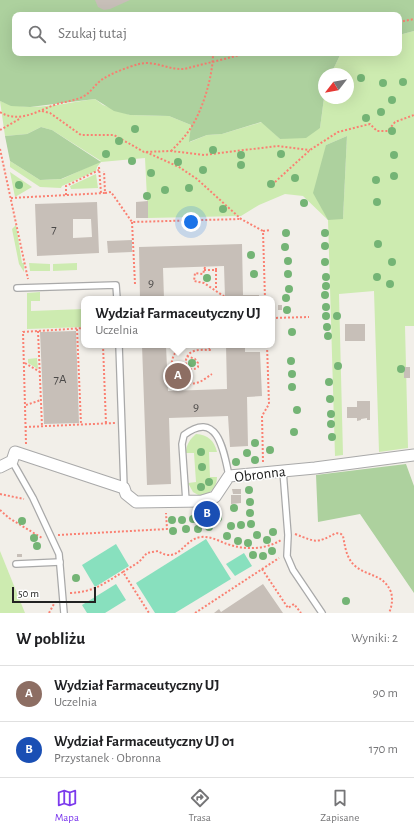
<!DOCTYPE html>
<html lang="pl">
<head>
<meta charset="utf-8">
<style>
	:root { --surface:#fff; --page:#f2f2f2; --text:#202124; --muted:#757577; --line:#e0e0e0; --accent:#7c3aed }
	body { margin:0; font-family:"Alegreya Sans",sans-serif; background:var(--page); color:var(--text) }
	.compass { position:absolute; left:318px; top:68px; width:36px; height:36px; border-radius:50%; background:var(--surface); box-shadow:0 4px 16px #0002; rotate:239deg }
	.scale { position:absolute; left:12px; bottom:10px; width:84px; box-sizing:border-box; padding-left:4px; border:2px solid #222; border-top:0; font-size:11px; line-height:14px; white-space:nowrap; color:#222; -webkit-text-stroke:3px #fff; paint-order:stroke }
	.you { position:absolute; left:191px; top:222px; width:14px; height:14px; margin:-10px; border:3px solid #fff; border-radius:50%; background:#1a73e8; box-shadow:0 0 0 6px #1a73e833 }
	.badge { display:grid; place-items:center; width:26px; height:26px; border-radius:50%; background:var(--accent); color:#fff; font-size:13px; font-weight:700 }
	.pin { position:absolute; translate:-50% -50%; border:2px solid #fff; box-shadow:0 1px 4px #0006 }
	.popup { position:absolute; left:81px; top:296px; width:194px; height:52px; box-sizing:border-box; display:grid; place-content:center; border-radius:8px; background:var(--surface); filter:drop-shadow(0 1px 3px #0005); font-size:13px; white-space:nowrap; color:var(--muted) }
	.popup b { font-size:15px; color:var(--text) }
	.popup::after { content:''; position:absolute; left:50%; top:100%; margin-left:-8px; border:8px solid transparent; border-top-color:var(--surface) }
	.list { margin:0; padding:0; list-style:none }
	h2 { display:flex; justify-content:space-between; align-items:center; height:52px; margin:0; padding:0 16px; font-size:17px }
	h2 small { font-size:13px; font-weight:400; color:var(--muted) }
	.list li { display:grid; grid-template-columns:26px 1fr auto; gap:12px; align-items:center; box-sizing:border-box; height:56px; padding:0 16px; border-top:1px solid var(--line) }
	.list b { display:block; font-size:15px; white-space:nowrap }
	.list p { margin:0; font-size:13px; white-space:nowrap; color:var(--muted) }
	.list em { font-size:13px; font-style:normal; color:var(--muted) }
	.icon { flex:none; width:22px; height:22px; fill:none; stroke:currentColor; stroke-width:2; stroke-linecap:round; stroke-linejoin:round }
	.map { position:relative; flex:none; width:414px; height:613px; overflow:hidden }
	.search { position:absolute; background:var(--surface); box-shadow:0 4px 16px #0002; left:12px; right:12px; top:12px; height:44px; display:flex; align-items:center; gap:10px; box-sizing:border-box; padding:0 14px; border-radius:8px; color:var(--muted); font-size:15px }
	.sheet { height:164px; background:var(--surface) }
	nav { display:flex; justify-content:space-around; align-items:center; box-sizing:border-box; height:56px; border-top:1px solid var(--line); background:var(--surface); font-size:11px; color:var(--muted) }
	nav a { display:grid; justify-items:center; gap:2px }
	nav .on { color:var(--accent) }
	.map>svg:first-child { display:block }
	.grass { fill:#cdebb0; fill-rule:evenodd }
	.forest { fill:#add19e }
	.pitch { fill:#88e0be }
	.building { fill:#c7bfb8; fill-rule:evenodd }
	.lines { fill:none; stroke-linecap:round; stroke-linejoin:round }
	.service-casing { stroke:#a9a9a9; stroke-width:8 }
	.minor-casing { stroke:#a9a9a9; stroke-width:13 }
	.path { stroke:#fa8072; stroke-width:2; stroke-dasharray:2 2; stroke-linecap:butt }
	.service { stroke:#fff; stroke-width:5.5 }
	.minor { stroke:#fff; stroke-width:11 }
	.tree { fill:#74b475 }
	.labels { text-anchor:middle; stroke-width:3; stroke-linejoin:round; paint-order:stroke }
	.number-label { font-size:13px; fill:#4b4948 }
	.street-label { font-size:15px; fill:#222; stroke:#fff }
</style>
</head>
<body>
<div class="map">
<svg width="414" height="613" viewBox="0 0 414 613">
	<rect width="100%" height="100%" fill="#f2efe9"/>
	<g class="grass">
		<path d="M414 31V326H405L408 448 379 452 374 291 339 294 343 455 335 456 328 220 303 196 285 194 259 205 241 216 148 218 145 158 101 162 97 167 96 171 62 186 61 188 40 187 10 167V161L40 180 62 179 101 161 52 130 41 127 27 134 5 136 0 101C29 113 65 103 95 99L103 105 130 115 169 116 191 125 190 142 207 135 222 134 262 122 280 139 320 128 324 98H348V74H331L341 53H399V35ZM347 136 343 219 326 145Z"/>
		<polygon points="10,172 32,187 15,197"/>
		<polygon points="96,174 98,188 71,189 70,186"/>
		<polygon points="16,225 22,263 24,263 24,272 19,264 12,229"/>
		<polygon points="29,263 50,264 50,271 30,271"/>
		<polygon points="77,263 77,270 53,271 53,264"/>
		<polygon points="40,292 40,301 31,301 31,311 84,309 84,327 27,329 27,293"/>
		<polygon points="37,358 38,369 28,363 28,359"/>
		<path d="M196 434C208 435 214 440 217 452H209L210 477H217C217 488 210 494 200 496L193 492 188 483 196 482 194 453H186C186 445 190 439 196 434Z"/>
		<polygon points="0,551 25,613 0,613"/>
	</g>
	<g class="forest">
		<polygon points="0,0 414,0 414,31 399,35 399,15 15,15 15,53 341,53 331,74 324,74 324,98 320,128 306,138 280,139 261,122 222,134 207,135 189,142 191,125 169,116 130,115 114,111 95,99 30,107 11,106 0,101"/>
		<polygon points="41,127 52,130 101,162 61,179 40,180 10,161 5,136 27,134"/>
		<polygon points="347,136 343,219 328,220 313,193 326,145"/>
		<polygon points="406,464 414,486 414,593 360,514 318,522 316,475"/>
	</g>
	<g class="pitch">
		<polygon points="206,539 231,579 175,613 155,613 136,583"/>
		<polygon points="116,544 129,566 95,587 82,565"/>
		<polygon points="244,553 252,566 235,576 226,564"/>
		<polygon points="116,584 126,600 105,613 87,613 82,605"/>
	</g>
	<g class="building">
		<polygon points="95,0 130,0 110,9 104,10 98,7"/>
		<polygon points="148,201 148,218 136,218 136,202"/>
		<path d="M97 202 99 253 37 256 35 204ZM73 219H91L92 237 73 238Z"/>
		<polygon points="132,240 132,252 108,253 107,241"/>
		<polygon points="242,244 243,295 259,295 259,299 193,299 193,298 225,297 224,266 163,268 164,299 140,299 139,247"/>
		<rect x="278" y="305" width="4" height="5"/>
		<rect x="345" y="324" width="20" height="17"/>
		<polygon points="76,331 79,423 44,424 40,332"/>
		<polygon points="142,345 166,345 168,391 227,389 226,345 245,345 245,352 260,352 262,396 247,397 248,446 230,447 228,416 169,418 171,484 147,485"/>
		<rect x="404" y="367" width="6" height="11"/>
		<polygon points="357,401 370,401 370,420 367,420 367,418 361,419 361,420 357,421 357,418 347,418 347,407 357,407"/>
		<polygon points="232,489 241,489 241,494 233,494"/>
		<polygon points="231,495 241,495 241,503 231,504"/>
		<rect x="17" y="554" width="5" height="3"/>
		<polygon points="263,584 283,613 214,613 219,609 221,612"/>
	</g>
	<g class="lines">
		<g class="service-casing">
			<g id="service">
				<polyline points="17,288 116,285 117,299"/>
				<polyline points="119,345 124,488"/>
				<polyline points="12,461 33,498 59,554 64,613"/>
				<polyline points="283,471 288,535 287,556 293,570 322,613"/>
				<path d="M186 501 182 444 184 435C218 409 224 452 229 476"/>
				<polyline points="16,564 60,562"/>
			</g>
		</g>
		<g class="minor-casing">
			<polyline id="minor" points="0,467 12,461 15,452 124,488 126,494 136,502 202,501 215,497 229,476 315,468 414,455"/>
		</g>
		<g class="path">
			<polyline points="399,22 414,19"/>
			<polyline points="42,111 50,113 81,135 114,135 144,152 171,151 204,155 277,146 310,150"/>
			<path d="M0 112C21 125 41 108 61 103 69 101 77 100 84 96 91 92 94 86 100 81 109 74 128 67 139 64 155 60 168 70 184 69L248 53"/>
			<polyline points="0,130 21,118"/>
			<polyline points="0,149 28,279"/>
			<path d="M171 151C177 145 183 139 188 132 202 113 213 77 213 53"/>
			<polyline points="146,152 179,167 197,179 241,219 263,231"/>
			<polyline points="99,167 101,193"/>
			<polyline points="275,182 310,150 338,132 370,124 377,131 388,131 395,122 414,115"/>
			<polyline points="105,193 111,192 132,222 241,219"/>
			<polyline points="66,195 66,186 99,170"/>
			<polyline points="11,198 105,193 104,171"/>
			<polyline points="132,222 135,284"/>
			<polyline points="205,267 203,274 195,273 194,281 204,283 225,297"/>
			<polyline points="204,270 216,270 216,267"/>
			<polyline points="216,270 216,290"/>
			<polyline points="265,299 263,231 270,230"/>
			<polyline points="272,318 309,317"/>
			<polyline points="77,329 81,424"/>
			<polyline points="38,331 42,426"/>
			<polyline points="103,345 106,424"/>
			<path d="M184 345C162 357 172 388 196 383 202 382 207 377 212 374"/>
			<polyline points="205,345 211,349"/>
			<path d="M187 356 195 359 198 363V367C186 376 181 357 192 352 197 349 205 350 212 350"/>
			<polyline points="25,363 40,372"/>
			<polyline points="26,405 41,400"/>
			<polyline points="25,427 115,423"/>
			<polyline points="26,444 23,332 84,328"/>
			<polyline points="263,462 262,416 269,404 267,345"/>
			<polyline points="0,494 24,499"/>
			<polyline points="0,510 9,518 42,538"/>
			<path d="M295 534C316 542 316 544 336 533L341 534 343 536C345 546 346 557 354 565 367 577 383 573 391 592 393 599 392 606 389 613"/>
			<polyline points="58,535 167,529 166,513"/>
			<polyline points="262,569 288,608 294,604 301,613"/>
			<path d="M123 572 139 562 147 553 158 551C179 565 183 539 201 537 210 536 219 541 227 544 245 550 265 550 281 540"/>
			<path d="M70 593C94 592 103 584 123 572L149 613"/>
			<polyline points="49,613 55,602"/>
			<polyline points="195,613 279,558"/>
		</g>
		<use href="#service" class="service"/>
		<use href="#minor" class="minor"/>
	</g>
	<g class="tree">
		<circle cx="361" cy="78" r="4"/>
		<circle cx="403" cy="82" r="4"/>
		<circle cx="383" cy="83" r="4"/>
		<circle cx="392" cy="100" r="4"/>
		<circle cx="381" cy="112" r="4"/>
		<circle cx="366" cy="118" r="4"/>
		<circle cx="135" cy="129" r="4"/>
		<circle cx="392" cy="131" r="4"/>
		<circle cx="119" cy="141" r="4"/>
		<circle cx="213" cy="150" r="4"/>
		<circle cx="106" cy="154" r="4"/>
		<circle cx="281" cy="154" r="4"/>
		<circle cx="241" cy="155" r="4"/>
		<circle cx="394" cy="155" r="4"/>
		<circle cx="132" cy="161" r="4"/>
		<circle cx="178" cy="162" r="4"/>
		<circle cx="241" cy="165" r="4"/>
		<circle cx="203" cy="170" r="4"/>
		<circle cx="151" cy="173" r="4"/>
		<circle cx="394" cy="176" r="4"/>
		<circle cx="295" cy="178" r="4"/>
		<circle cx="376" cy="180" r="4"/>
		<circle cx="271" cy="184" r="4"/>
		<circle cx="19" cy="185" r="4"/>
		<circle cx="189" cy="188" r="4"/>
		<circle cx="165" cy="190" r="4"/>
		<circle cx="147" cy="196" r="4"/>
		<circle cx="377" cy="202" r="4"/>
		<circle cx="304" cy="203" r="4"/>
		<circle cx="223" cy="209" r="4"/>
		<circle cx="286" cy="233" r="4"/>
		<circle cx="325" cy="233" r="4"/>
		<circle cx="378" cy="244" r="4"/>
		<circle cx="325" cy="246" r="4"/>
		<circle cx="285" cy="247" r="4"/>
		<circle cx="251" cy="255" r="4"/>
		<circle cx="288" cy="261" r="4"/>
		<circle cx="325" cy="262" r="4"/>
		<circle cx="392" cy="262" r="4"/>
		<circle cx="254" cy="274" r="4"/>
		<circle cx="288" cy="274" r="4"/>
		<circle cx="326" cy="277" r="4"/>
		<circle cx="377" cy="277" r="4"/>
		<circle cx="207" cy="278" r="4"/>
		<circle cx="390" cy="284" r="4"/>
		<circle cx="326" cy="286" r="4"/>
		<circle cx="289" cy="289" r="4"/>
		<circle cx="325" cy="295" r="4"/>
		<circle cx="286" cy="298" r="4"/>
		<circle cx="326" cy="307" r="4"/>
		<circle cx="287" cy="310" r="4"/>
		<circle cx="326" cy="316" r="4"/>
		<circle cx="337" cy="316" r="4"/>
		<circle cx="327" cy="327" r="4"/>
		<circle cx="292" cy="332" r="4"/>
		<circle cx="328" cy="336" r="4"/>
		<circle cx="291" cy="361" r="4"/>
		<circle cx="192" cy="363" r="4"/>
		<circle cx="338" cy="366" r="4"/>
		<circle cx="401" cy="369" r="4"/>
		<circle cx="292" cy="374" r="4"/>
		<circle cx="329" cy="382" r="4"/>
		<circle cx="292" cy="387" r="4"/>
		<circle cx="330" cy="399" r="4"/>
		<circle cx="297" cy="410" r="4"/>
		<circle cx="331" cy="414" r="4"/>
		<circle cx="331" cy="424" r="4"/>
		<circle cx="294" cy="432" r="4"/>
		<circle cx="332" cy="437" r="4"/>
		<circle cx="255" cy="443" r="4"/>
		<circle cx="270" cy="450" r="4"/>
		<circle cx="201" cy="452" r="4"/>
		<circle cx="247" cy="453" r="4"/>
		<circle cx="255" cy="460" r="4"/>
		<circle cx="236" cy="462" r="4"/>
		<circle cx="202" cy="467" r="4"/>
		<circle cx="209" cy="482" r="4"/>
		<circle cx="201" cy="487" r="4"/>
		<circle cx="249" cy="490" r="4"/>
		<circle cx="250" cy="502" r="4"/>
		<circle cx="234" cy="508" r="4"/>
		<circle cx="250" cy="513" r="4"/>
		<circle cx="218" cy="518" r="4"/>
		<circle cx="193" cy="519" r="4"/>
		<circle cx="208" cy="519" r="4"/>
		<circle cx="172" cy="520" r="4"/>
		<circle cx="182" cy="520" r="4"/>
		<circle cx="22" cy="521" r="4"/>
		<circle cx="251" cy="524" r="4"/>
		<circle cx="241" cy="525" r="4"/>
		<circle cx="231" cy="526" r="4"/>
		<circle cx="209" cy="527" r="4"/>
		<circle cx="186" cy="529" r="4"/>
		<circle cx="198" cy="529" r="4"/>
		<circle cx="173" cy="531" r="4"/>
		<circle cx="273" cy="532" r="4"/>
		<circle cx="257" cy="535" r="4"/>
		<circle cx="227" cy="536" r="4"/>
		<circle cx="34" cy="538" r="4"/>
		<circle cx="267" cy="540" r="4"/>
		<circle cx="238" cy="541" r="4"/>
		<circle cx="248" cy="543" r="4"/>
		<circle cx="37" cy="546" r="4"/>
		<circle cx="272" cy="551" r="4"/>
		<circle cx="253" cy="555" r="4"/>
		<circle cx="263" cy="556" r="4"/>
		<circle cx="76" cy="578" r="4"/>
		<circle cx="346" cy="601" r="4"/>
	</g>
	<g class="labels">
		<g class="number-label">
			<text x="54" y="233">7</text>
			<text x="151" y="287">9</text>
			<text x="60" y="383">7A</text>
			<text x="196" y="411">9</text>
		</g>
		<g class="street-label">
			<text transform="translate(260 474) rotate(-7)" y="5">Obronna</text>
		</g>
	</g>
</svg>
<svg class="compass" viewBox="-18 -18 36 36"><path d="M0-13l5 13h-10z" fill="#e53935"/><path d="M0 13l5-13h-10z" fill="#757577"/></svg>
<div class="scale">50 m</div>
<div class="you"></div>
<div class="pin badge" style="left:178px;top:376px;background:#8d6e63">A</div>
<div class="popup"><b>Wydział Farmaceutyczny UJ</b>Uczelnia</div>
<div class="pin badge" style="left:207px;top:514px;background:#1a4fb4">B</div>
<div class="search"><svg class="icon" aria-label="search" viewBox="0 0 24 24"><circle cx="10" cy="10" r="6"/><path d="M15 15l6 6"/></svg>Szukaj tutaj</div>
</div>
<section class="sheet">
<h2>W pobliżu<small>Wyniki: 2</small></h2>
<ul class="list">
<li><span class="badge" style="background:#8d6e63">A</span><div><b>Wydział Farmaceutyczny UJ</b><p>Uczelnia</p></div><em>90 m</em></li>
<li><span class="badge" style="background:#1a4fb4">B</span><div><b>Wydział Farmaceutyczny UJ 01</b><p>Przystanek · Obronna</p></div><em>170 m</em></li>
</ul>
</section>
<nav>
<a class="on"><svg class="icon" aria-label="map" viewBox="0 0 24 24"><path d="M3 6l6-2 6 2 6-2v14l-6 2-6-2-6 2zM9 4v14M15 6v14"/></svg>Mapa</a>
<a><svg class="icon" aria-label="directions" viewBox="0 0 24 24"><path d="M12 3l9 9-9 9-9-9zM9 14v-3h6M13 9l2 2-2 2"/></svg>Trasa</a>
<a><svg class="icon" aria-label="saved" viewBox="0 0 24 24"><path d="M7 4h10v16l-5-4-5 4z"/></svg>Zapisane</a>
</nav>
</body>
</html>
